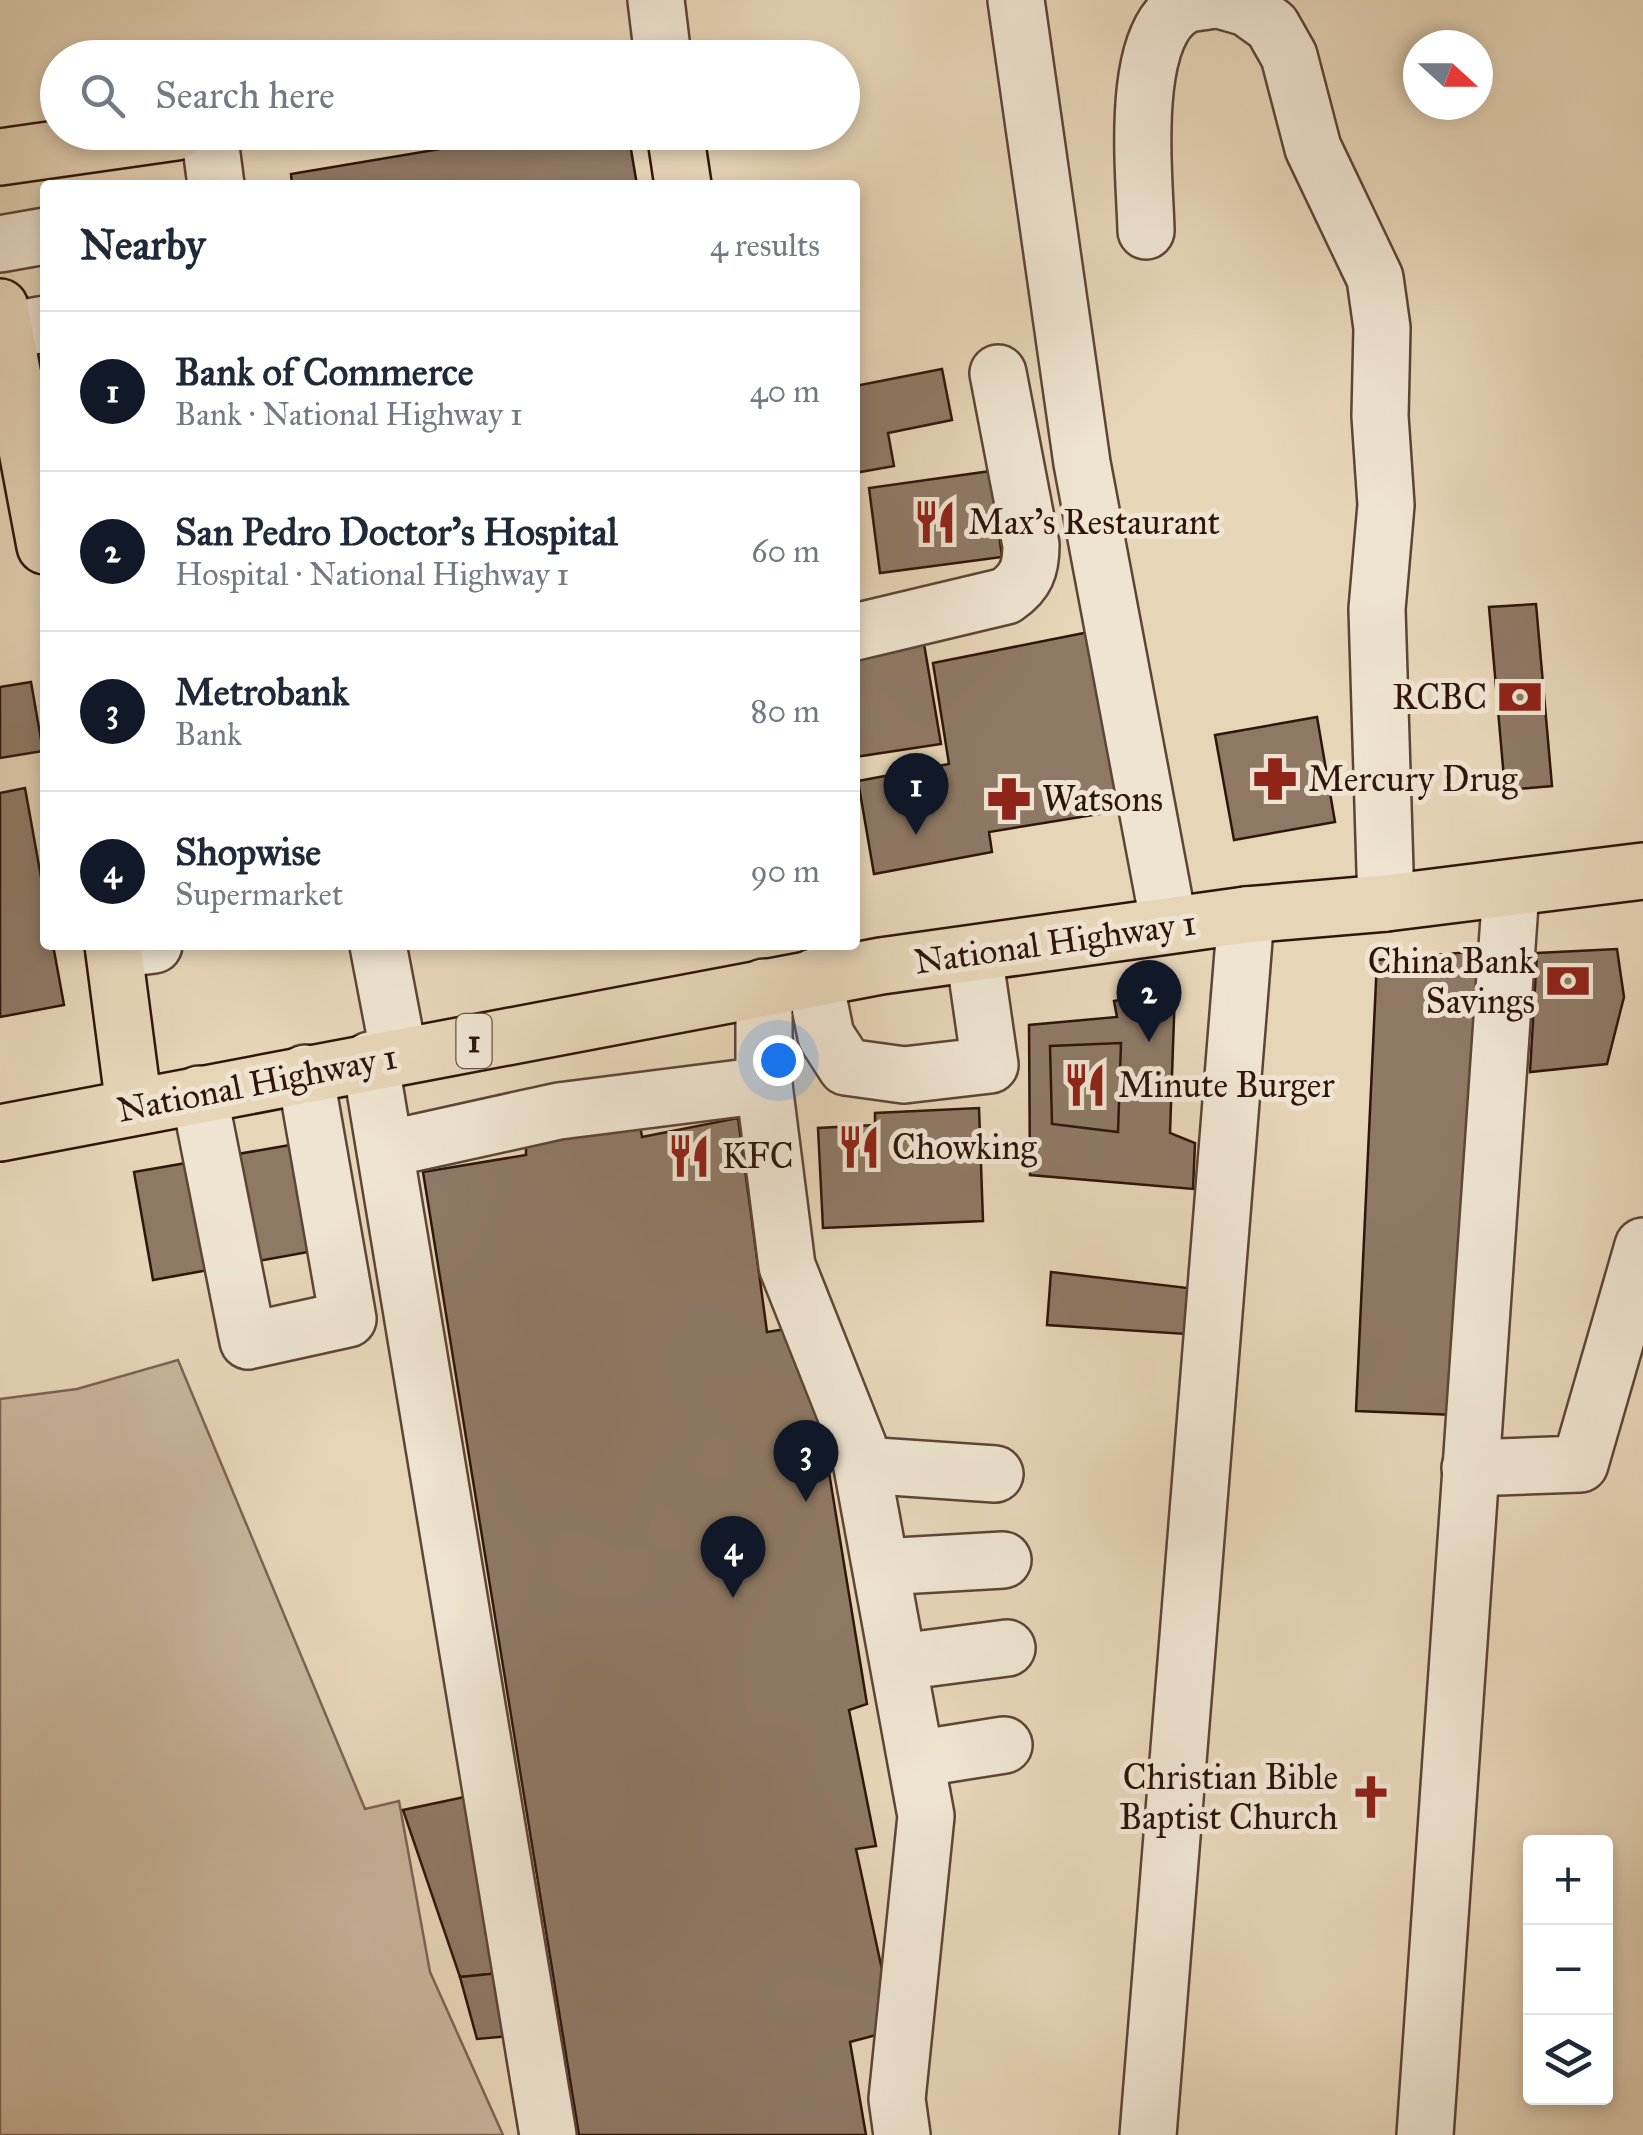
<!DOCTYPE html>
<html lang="en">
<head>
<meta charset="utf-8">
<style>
	:root { --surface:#fff; --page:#f6f6f7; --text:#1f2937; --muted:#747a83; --line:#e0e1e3; --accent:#111827 }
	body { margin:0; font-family:"IM FELL Great Primer",serif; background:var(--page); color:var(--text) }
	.controls { position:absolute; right:30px; bottom:30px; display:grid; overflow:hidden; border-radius:10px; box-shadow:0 5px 15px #0003 }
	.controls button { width:90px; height:90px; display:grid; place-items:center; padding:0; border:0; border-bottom:2px solid var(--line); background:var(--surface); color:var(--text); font:50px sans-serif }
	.compass { position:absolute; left:1403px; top:30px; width:90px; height:90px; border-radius:50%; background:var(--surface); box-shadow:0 5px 15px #0003; rotate:111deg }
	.you { position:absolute; left:778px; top:1060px; width:35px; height:35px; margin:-25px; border:8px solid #fff; border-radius:50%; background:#1a73e8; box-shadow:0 0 0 15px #1a73e833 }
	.badge { display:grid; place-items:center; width:65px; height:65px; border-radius:50%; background:var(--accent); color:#fff; font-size:32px; font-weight:700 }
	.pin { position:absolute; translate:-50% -82px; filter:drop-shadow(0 2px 5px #0008) }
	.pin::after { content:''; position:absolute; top:52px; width:35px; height:30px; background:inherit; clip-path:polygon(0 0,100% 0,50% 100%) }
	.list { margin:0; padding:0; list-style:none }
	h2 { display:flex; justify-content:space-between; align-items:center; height:130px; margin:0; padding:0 40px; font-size:42px }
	h2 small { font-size:32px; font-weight:400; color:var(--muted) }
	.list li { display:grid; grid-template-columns:65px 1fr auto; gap:30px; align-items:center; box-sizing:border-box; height:160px; padding:0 40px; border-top:2px solid var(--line) }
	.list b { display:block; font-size:38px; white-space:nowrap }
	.list p { margin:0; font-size:32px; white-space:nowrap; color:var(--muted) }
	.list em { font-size:32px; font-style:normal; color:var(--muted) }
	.icon { flex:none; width:55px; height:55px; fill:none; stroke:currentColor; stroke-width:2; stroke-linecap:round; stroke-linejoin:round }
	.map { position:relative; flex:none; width:1643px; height:2135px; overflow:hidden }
	.search { position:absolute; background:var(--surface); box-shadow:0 5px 15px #0003; left:40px; top:40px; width:820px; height:110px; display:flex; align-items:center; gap:25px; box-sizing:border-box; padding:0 35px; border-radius:55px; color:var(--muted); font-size:38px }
	.panel { position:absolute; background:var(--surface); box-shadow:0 5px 15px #0003; left:40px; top:180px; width:820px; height:770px; border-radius:10px }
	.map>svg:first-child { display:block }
	.green { fill:#c8b49b; stroke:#7c6453; stroke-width:2.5 }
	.building { fill:#8f7965; stroke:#2f150b; stroke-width:2.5 }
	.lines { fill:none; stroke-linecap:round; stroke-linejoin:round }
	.minor-casing { stroke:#5d4536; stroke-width:60 }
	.major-casing { stroke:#2f150b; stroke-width:60 }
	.highway-casing { stroke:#2f150b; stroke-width:60 }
	.minor { stroke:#efe4d1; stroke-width:55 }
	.major { stroke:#e7d5b8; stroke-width:55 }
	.highway { stroke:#e7d5b8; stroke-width:55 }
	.labels { text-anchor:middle; stroke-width:10; stroke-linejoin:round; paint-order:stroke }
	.shield { fill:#efe4d1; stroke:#695346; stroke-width:2.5 }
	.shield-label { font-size:32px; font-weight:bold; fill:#2f150b }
	.poi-label { font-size:35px; fill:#2f150b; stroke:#efe4d1; text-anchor:start }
	.street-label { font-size:35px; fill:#2f150b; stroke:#efe4d1 }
</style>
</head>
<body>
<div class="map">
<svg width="1643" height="2135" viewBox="0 0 1643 2135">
	<rect width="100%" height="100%" fill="#e7d5b8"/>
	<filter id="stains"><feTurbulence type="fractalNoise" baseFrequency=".002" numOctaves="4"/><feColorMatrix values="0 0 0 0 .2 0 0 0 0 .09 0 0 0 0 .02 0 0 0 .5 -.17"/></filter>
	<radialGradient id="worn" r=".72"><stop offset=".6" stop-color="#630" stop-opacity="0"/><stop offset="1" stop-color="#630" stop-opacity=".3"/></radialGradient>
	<polygon class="green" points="178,1360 365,1809 399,1801 430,1972 503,2135 0,2135 0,1399 77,1389"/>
	<g class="building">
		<polygon points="541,132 628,132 637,185 292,185 291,174"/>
		<polygon points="942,369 952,420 888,433 894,466 855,473 855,386"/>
		<polygon points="991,471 1002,557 880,573 869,488"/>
		<polygon points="1536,604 1552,786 1505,790 1489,607"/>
		<polygon points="1089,632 1130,809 989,832 992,852 874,874 858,781 949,764 933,663"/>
		<polygon points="923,638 941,744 855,757 855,652"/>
		<polygon points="31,682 43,751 0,758 0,687"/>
		<polygon points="1317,717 1335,822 1234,840 1215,735"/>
		<polygon points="25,788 45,899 45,945 53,945 64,1005 0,1017 0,793"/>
		<polygon points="1617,949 1624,997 1607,1064 1530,1072 1537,953"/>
		<polygon points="1481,951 1456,1415 1356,1411 1377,960"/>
		<polygon points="1175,989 1170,1133 1195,1143 1193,1189 1030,1175 1029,1025 1117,1017 1114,1001"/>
		<polygon points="1121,1043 1118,1132 1052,1124 1050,1046"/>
		<polygon points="979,1108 983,1221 823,1228 818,1128 875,1125 875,1113"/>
		<polygon points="638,1114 642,1137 738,1118 767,1332 805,1326 867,1704 849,1710 876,1846 856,1849 895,2030 850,2042 866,2135 579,2135 423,1172 526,1155 526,1131"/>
		<polygon points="342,1136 358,1243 153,1280 134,1172"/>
		<polygon points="1051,1272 1188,1288 1186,1334 1047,1325"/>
		<polygon points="474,1795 511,1972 460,1977 403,1810"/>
		<polygon points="511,1972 521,2035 477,2039 460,1977"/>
	</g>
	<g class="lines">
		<g class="minor-casing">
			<g id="minor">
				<polyline points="656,0 663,58"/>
				<polyline points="1016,0 1082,463 1169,925"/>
				<polyline points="1219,0 1247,8 1272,26 1289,56 1313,148 1375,278 1382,328 1380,416 1386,505 1377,609 1386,903"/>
				<polyline points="209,132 216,185"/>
				<path d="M1146 231C1145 178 1128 34 1184 6 1192 2 1206 2 1215 0"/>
				<polyline points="0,244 45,236"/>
				<polyline points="5,331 45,324"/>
				<path d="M855 632 1006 596C1026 582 1031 569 1031 545L998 373"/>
				<polyline points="378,945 399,1055"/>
				<polyline points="114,950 154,945"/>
				<polyline points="814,977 826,1036 846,1067 904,1075 990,1065 974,954"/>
				<polyline points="764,987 764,1085 787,1266 858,1445 926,1816 897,2099 902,2135"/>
				<polyline points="370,1060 548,2135"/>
				<polyline points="199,1094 248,1341 348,1319 305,1073"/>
				<polyline points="387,1149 559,1111 764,1085"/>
				<polyline points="862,1465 995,1474"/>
				<polyline points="1470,1468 1580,1464 1643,1246"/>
				<polyline points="881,1567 1003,1560"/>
				<polyline points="900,1662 1007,1648"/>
				<polyline points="916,1759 1004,1745"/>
				<polyline points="1148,2135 1246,915"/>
				<polyline points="1425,2135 1511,889"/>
			</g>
		</g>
		<g class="major-casing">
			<g id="major">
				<polyline points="675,132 683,185"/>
				<polyline points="0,157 176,132"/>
				<polyline points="0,307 45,546"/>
				<polyline points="113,945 134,1106"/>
			</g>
		</g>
		<g class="highway-casing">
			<polyline id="highway" points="0,1133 881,966 1246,915 1386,903 1643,871"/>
		</g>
		<use href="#minor" class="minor"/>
		<use href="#major" class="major"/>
		<use href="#highway" class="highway"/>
	</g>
	<defs>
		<g id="restaurant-bare" transform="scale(3.45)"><path d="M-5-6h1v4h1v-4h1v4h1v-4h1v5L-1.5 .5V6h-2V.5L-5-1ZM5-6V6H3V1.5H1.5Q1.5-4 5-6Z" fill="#8f2418" stroke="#efe4d1" stroke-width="2.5" paint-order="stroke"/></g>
		<g id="bank-bare" transform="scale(3.45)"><path d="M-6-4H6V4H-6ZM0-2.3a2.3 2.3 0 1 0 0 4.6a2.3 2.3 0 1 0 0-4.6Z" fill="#8f2418" stroke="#efe4d1" stroke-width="2.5" paint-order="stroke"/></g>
		<g id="pharmacy-bare" transform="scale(3.45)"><path d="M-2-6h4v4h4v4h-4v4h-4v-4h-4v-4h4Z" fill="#8f2418" stroke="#efe4d1" stroke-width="2.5" paint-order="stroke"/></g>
		<g id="church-bare" transform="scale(3.45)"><path d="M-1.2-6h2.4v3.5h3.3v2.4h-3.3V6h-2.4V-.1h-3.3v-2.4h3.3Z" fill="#8f2418" stroke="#efe4d1" stroke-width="2.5" paint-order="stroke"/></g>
	</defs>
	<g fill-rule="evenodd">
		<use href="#restaurant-bare" x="935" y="522"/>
		<use href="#bank-bare" x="1520" y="697"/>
		<use href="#pharmacy-bare" x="1275" y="779"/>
		<use href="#pharmacy-bare" x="1009" y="799"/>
		<use href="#bank-bare" x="1568" y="981"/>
		<use href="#restaurant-bare" x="1085" y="1085"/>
		<use href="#restaurant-bare" x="859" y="1147"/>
		<use href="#restaurant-bare" x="689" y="1156"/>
		<use href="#church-bare" x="1371" y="1797"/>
	</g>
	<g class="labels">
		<rect class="shield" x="456.5" y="1014" width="35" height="54" rx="8"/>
		<g class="shield-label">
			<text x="474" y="1052">1</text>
		</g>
		<g class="poi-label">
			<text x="968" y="534">Max's Restaurant</text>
			<text x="1487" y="709" text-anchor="end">RCBC</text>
			<text x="1308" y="791">Mercury Drug</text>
			<text x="1042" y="811">Watsons</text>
			<text x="1535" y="973" text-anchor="end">China Bank<tspan x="1535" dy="40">Savings</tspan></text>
			<text x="1118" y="1097">Minute Burger</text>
			<text x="892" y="1159">Chowking</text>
			<text x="722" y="1168">KFC</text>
			<text x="1338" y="1789" text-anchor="end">Christian Bible<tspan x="1338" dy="40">Baptist Church</tspan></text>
		</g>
		<g class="street-label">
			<text transform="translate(1055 942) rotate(-8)" y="12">National Highway 1</text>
			<text transform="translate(257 1083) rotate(-11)" y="12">National Highway 1</text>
		</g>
	</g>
	<rect width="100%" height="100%" filter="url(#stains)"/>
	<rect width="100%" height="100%" fill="url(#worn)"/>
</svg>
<div class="controls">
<button>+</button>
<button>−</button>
<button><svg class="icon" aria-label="layers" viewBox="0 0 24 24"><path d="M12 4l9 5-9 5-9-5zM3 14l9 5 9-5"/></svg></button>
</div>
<svg class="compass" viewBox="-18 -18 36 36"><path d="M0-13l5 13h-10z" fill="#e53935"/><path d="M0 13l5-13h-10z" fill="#747a83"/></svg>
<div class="you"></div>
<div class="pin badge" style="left:916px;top:835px">1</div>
<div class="pin badge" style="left:1149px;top:1042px">2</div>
<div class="pin badge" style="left:806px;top:1502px">3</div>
<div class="pin badge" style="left:733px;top:1598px">4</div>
<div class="search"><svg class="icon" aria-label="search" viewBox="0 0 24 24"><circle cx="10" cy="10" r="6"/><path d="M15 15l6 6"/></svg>Search here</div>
<section class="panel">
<h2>Nearby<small>4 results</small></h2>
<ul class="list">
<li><span class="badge">1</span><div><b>Bank of Commerce</b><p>Bank · National Highway 1</p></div><em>40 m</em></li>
<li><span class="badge">2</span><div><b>San Pedro Doctor's Hospital</b><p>Hospital · National Highway 1</p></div><em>60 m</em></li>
<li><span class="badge">3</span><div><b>Metrobank</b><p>Bank</p></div><em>80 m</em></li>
<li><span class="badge">4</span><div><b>Shopwise</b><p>Supermarket</p></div><em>90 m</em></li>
</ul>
</section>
</div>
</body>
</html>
